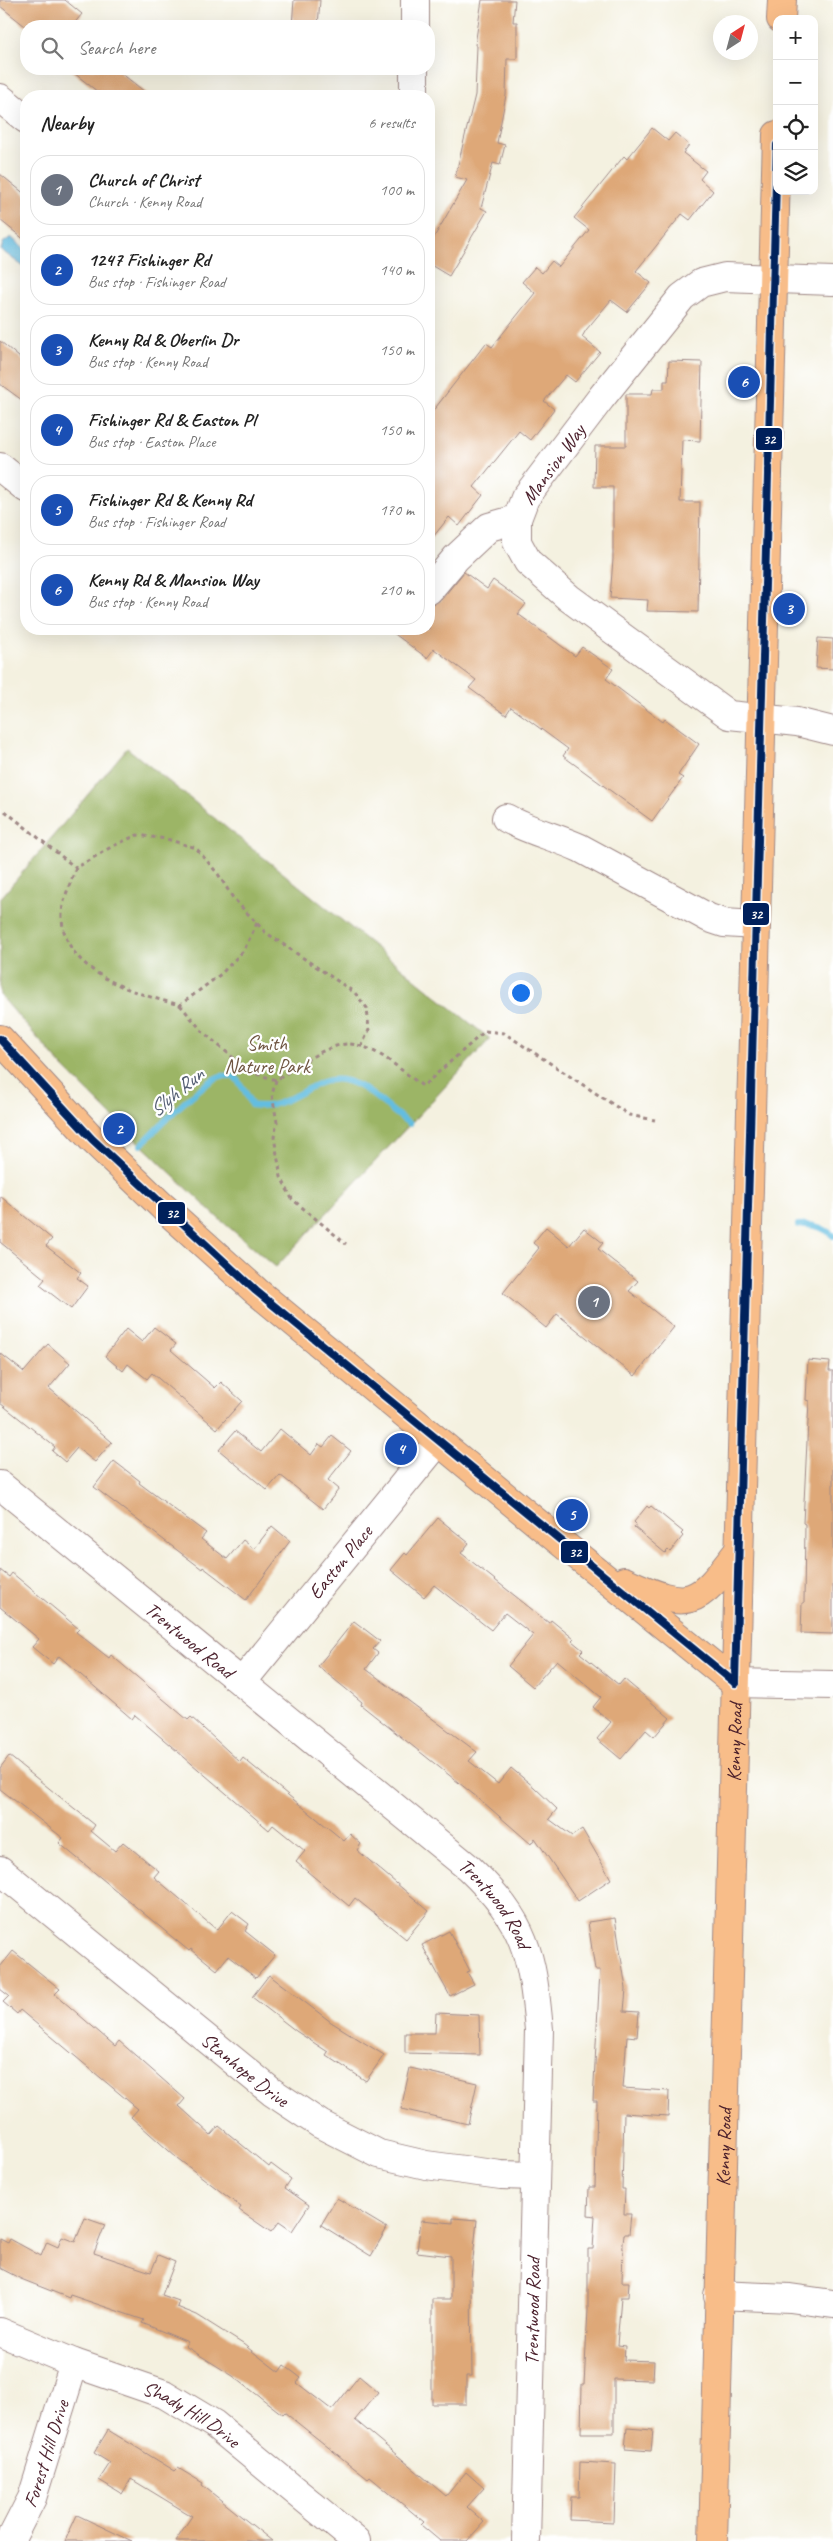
<!DOCTYPE html>
<html lang="en">
<head>
<meta charset="utf-8">
<style>
	:root { --surface:#fff; --page:#f6f6f6; --text:#222; --muted:#767676; --line:#e0e0e0; --accent:#2563eb }
	body { margin:0; font-family:Caveat,sans-serif; background:var(--page); color:var(--text) }
	.controls { position:absolute; right:15px; top:15px; display:grid; overflow:hidden; border-radius:10px; box-shadow:0 5px 20px #0002 }
	.controls button { width:45px; height:45px; display:grid; place-items:center; padding:0; border:0; border-bottom:1px solid var(--line); background:var(--surface); color:var(--text); font:25px sans-serif }
	.compass { position:absolute; left:713px; top:15px; width:45px; height:45px; border-radius:50%; background:var(--surface); box-shadow:0 5px 20px #0002; rotate:36deg }
	.you { position:absolute; left:520px; top:992px; width:18px; height:18px; margin:-12px; border:4px solid #fff; border-radius:50%; background:#1a73e8; box-shadow:0 0 0 8px #1a73e833 }
	.badge { display:grid; place-items:center; width:32px; height:32px; border-radius:50%; background:var(--accent); color:#fff; font-size:16px; font-weight:700 }
	.pin { position:absolute; translate:-50% -50%; border:2px solid #fff; box-shadow:0 1px 5px #0006 }
	.list { margin:0; padding:0; list-style:none }
	h2 { display:flex; justify-content:space-between; align-items:center; height:65px; margin:0; padding:0 20px; font-size:21px }
	h2 small { font-size:16px; font-weight:400; color:var(--muted) }
	.list li { display:grid; grid-template-columns:32px 1fr auto; gap:15px; align-items:center; box-sizing:border-box; height:70px; margin:0 10px 10px; padding:0 10px; border:1px solid var(--line); border-radius:20px }
	.list b { display:block; font-size:19px; white-space:nowrap }
	.list p { margin:0; font-size:16px; white-space:nowrap; color:var(--muted) }
	.list em { font-size:16px; font-style:normal; color:var(--muted) }
	.icon { flex:none; width:28px; height:28px; fill:none; stroke:currentColor; stroke-width:2; stroke-linecap:round; stroke-linejoin:round }
	.map { position:relative; flex:none; width:833px; height:2541px; overflow:hidden }
	.search { position:absolute; background:var(--surface); box-shadow:0 5px 20px #0002; left:20px; top:20px; width:415px; height:55px; display:flex; align-items:center; gap:12px; box-sizing:border-box; padding:0 18px; border-radius:20px; color:var(--muted); font-size:19px }
	.panel { position:absolute; background:var(--surface); box-shadow:0 5px 20px #0002; left:20px; top:90px; width:415px; height:545px; border-radius:20px }
	.map>svg:first-child { display:block }
	.forest { fill:#9cb566; stroke:#736a48 }
	.water { fill:#63bde0; stroke:#566e86 }
	.lines { fill:none; stroke-linecap:round; stroke-linejoin:round }
	.stream { stroke:#63bde0; stroke-width:6 }
	.building { fill:#dea878 }
	.minor-casing { stroke:#9f8886; stroke-width:30 }
	.major-casing { stroke:#9f8886; stroke-width:30 }
	.path { stroke:#9f8886; stroke-width:3; stroke-dasharray:4 4; stroke-linecap:butt }
	.minor { stroke:#fff; stroke-width:28 }
	.major { stroke:#f8bd89; stroke-width:28 }
	.bus-1-casing { stroke:#fff; stroke-width:11 }
	.bus-1 { stroke:#00205b; stroke-width:8 }
	.labels { text-anchor:middle; stroke-width:4.5; stroke-linejoin:round; paint-order:stroke }
	.street-label { font-size:20px; fill:#4a1f2b; stroke:#fff }
	.park-label { font-size:20px; fill:#6f5541; stroke:#fff }
	.water-label { font-size:21px; font-style:italic; fill:#545e73; stroke:#fff }
	.line-badge { stroke:#fff; stroke-width:2 }
	.badge-label { font-size:14px; text-anchor:middle; font-weight:bold; fill:#fff }
</style>
</head>
<body>
<div class="map">
<svg width="833" height="2541" viewBox="0 0 833 2541">
	<rect width="100%" height="100%" fill="#fff"/>
	<filter id="ink" filterUnits="userSpaceOnUse"><feTurbulence type="fractalNoise" baseFrequency=".02" numOctaves="2"/><feDisplacementMap in="SourceGraphic" scale="10" xChannelSelector="R" yChannelSelector="G"/><feConvolveMatrix kernelMatrix="1 2 1 2 8 2 1 2 1" color-interpolation-filters="sRGB"/></filter>
	<filter id="wash" filterUnits="userSpaceOnUse"><feTurbulence type="fractalNoise" baseFrequency=".0096" numOctaves="4" result="noise"/><feDisplacementMap in="SourceGraphic" scale="20" xChannelSelector="R" yChannelSelector="G"/><feGaussianBlur stdDeviation="1.12" result="paint"/><feColorMatrix in="noise" values="0 0 0 0 0 0 0 0 0 0 0 0 0 0 0 0 0 1.4 0 .05"/><feComposite in="paint" operator="in"/></filter>
	<g filter="url(#wash)">
		<rect width="100%" height="100%" fill="#f4f1e0"/>
		<polygon class="forest" points="127,748 490,1039 276,1267 217,1217 129,1133 61,1065 0,995 0,899"/>
		<polygon class="water" points="11,237 26,251 24,267 1,250 3,243"/>
		<g class="lines">
			<g class="stream">
				<path d="M141 1145C156 1129 203 1081 221 1076 225 1075 232 1077 236 1078L245 1091 251 1105C288 1113 312 1075 342 1080 367 1084 389 1111 410 1124"/>
				<path d="M798 1225C811 1224 823 1226 833 1236"/>
			</g>
		</g>
		<g id="blocks">
			<g class="building">
				<polygon points="0,0 65,0 82,14 72,26 25,26 0,6"/>
				<polygon points="294,0 320,0 318,26 292,26"/>
				<polygon points="482,0 515,0 513,22 517,22 517,59 507,59 506,95 497,143 505,145 500,165 493,163 481,208 487,211 449,276 429,264 429,246 467,180 455,177 475,95 477,46 475,45"/>
				<polygon points="69,69 116,69 150,96 103,96"/>
				<polygon points="652,128 668,141 675,133 689,145 683,153 706,171 700,179 713,191 690,220 682,214 636,271 651,283 627,312 611,300 586,330 582,337 600,352 575,382 566,375 544,401 554,409 530,440 519,431 474,487 483,495 459,526 449,517 429,542 429,416 486,343 492,347 535,293 522,282 535,267 542,273 552,261 559,267 589,230 574,218 624,156 627,159"/>
				<polygon points="0,174 26,195 26,241 0,220"/>
				<polygon points="0,341 26,363 26,403 0,384"/>
				<polygon points="669,361 702,362 700,441 682,440 680,502 700,502 698,612 647,611 648,600 610,598 613,559 613,487 594,487 595,446 626,446 626,394 652,394 653,389 664,389 664,381 668,381"/>
				<polygon points="464,572 487,589 493,580 526,604 518,614 575,656 582,647 613,669 606,679 663,722 665,719 699,744 678,775 683,778 652,821 563,756 568,749 511,707 506,715 469,688 476,680 434,649 427,658 388,629 429,629 429,605 441,600"/>
				<polygon points="818,638 833,639 833,669 816,668"/>
				<polygon points="0,1196 52,1239 46,1246 81,1273 77,1278 88,1286 71,1309 40,1285 45,1279 0,1242"/>
				<polygon points="546,1227 569,1246 584,1228 603,1243 598,1249 638,1281 629,1291 674,1327 635,1376 557,1314 546,1328 503,1293 539,1248 533,1243"/>
				<polygon points="154,1327 176,1344 171,1350 215,1388 221,1382 242,1401 217,1429 152,1373 147,1379 128,1364 123,1371 105,1356 126,1329 142,1342"/>
				<polygon points="48,1344 70,1363 49,1388 112,1442 95,1462 77,1448 65,1462 52,1451 55,1447 0,1403 0,1353 24,1372"/>
				<polygon points="808,1360 830,1362 829,1371 833,1371 833,1634 801,1633 802,1603 804,1603 805,1524 803,1523 809,1401 806,1400"/>
				<polygon points="280,1429 311,1455 319,1444 323,1447 332,1436 351,1451 328,1480 339,1489 323,1509 280,1475 267,1490 219,1450 235,1431 261,1452"/>
				<polygon points="114,1461 140,1481 139,1483 206,1533 201,1539 227,1559 243,1540 254,1549 272,1526 290,1541 246,1600 203,1567 202,1569 94,1487"/>
				<polygon points="647,1506 649,1508 651,1506 683,1532 681,1534 683,1536 670,1552 668,1550 665,1553 634,1527 636,1524 634,1522"/>
				<polygon points="438,1518 469,1543 461,1553 549,1623 551,1620 574,1639 572,1641 583,1650 580,1653 619,1685 624,1679 670,1718 654,1737 646,1730 621,1759 597,1739 611,1722 593,1707 601,1697 557,1660 533,1687 508,1666 533,1635 505,1613 491,1630 434,1585 424,1597 391,1570 405,1553 407,1555"/>
				<polygon points="0,1570 9,1577 12,1573 79,1629 76,1632 109,1658 111,1655 188,1720 191,1717 240,1762 243,1758 344,1841 350,1834 361,1844 357,1850 429,1911 406,1939 355,1898 349,1906 296,1862 305,1851 273,1825 269,1830 135,1715 132,1719 59,1656 53,1664 32,1647 39,1639 0,1607"/>
				<polygon points="354,1621 380,1641 373,1649 378,1653 366,1669 477,1752 469,1761 498,1784 511,1768 534,1787 557,1809 549,1819 572,1836 582,1829 611,1879 578,1901 535,1838 531,1844 483,1802 361,1705 362,1702 318,1666"/>
				<polygon points="9,1756 95,1825 91,1831 115,1851 123,1842 159,1871 154,1877 217,1930 232,1911 249,1924 245,1931 275,1955 256,1978 228,1956 217,1970 191,1949 189,1951 59,1843 63,1838 0,1789 0,1768"/>
				<polygon points="615,1918 626,1989 624,2011 639,2012 637,2037 627,2036 623,2088 669,2091 668,2116 624,2113 622,2189 625,2189 624,2214 631,2214 629,2234 624,2234 623,2243 622,2282 629,2282 628,2297 621,2297 617,2345 625,2346 624,2360 654,2361 653,2380 614,2379 614,2433 581,2433 582,2384 584,2384 588,2310 588,2249 593,2249 595,2216 588,2215 589,2187 595,2187 597,2101 593,2101 600,1970 595,1970 588,1922"/>
				<polygon points="449,1931 470,1971 467,1972 474,1984 450,1996 422,1945"/>
				<polygon points="13,1951 60,1989 55,1994 115,2046 119,2041 185,2099 179,2106 211,2135 219,2126 269,2167 271,2164 291,2179 285,2188 309,2205 292,2231 279,2222 271,2232 239,2210 241,2207 177,2158 131,2117 138,2109 20,2010 17,2014 3,2002 9,1996 0,1989 0,1967"/>
				<polygon points="269,1975 331,2022 384,2055 366,2081 326,2055 328,2052 296,2031 252,1997"/>
				<polygon points="436,2013 479,2015 480,2055 405,2053 405,2033 435,2033"/>
				<polygon points="410,2068 477,2083 468,2124 401,2109"/>
				<polygon points="337,2198 387,2228 371,2256 321,2225"/>
				<polygon points="85,2218 105,2225 94,2253 151,2272 158,2255 175,2262 162,2295 179,2301 177,2307 197,2315 243,2344 279,2372 284,2365 301,2378 297,2383 332,2410 359,2376 378,2392 355,2420 446,2496 466,2472 484,2488 467,2507 484,2522 467,2541 440,2541 421,2525 424,2522 370,2477 368,2479 284,2412 282,2414 233,2376 185,2346 188,2342 142,2323 144,2320 70,2295 69,2298 21,2279 0,2268 0,2239 8,2243 10,2239 41,2256 47,2242 58,2247 62,2237 75,2242"/>
				<polygon points="453,2218 477,2220 471,2278 472,2376 466,2376 466,2404 432,2404 432,2299 451,2299 451,2256 417,2252 421,2220 453,2223"/>
				<polygon points="627,2428 653,2430 651,2451 625,2449"/>
				<polygon points="108,2430 175,2471 178,2468 203,2483 202,2485 272,2541 175,2541 192,2516 131,2479 122,2494 99,2480 110,2463 94,2453"/>
				<polygon points="580,2462 616,2464 614,2522 570,2520 571,2497 579,2497"/>
				<polygon points="77,2515 132,2541 65,2541"/>
			</g>
		</g>
	</g>
	<g filter="url(#ink)">
		<use href="#blocks" fill-opacity="0" stroke="#9f8886" stroke-width="1"/>
		<g class="lines">
			<g class="minor-casing">
				<g id="minor">
					<polyline points="415,26 415,0"/>
					<polyline points="414,96 414,69"/>
					<polyline points="0,98 26,119"/>
					<polyline points="833,281 725,277 701,283 682,297 601,398 525,498 517,519 517,542 528,562 569,598 729,715 797,722 833,731"/>
					<polyline points="0,467 26,488"/>
					<polyline points="429,590 456,558 489,527 517,519"/>
					<path d="M506 818C529 831 556 837 580 848L709 918 724 923 756 925"/>
					<path id="s1" d="M0 1485 469 1868C526 1923 532 1953 539 2030L526 2541"/>
					<path id="s2" d="M242 1682 438 1442"/>
					<polyline points="735,1683 833,1685"/>
					<path id="s3" d="M0 1870 272 2092 320 2124 379 2154 426 2165 501 2175 535 2176"/>
					<polyline points="718,2295 790,2298 833,2304"/>
					<path id="s4" d="M0 2332 74 2363 164 2394 214 2424 356 2541"/>
					<path id="s5" d="M10 2541 32 2498 74 2363"/>
				</g>
			</g>
			<g class="major-casing">
				<g id="major">
					<polyline points="781,19 782,0"/>
					<polyline points="0,1039 92,1139 163,1207 256,1291 558,1540 735,1683"/>
					<path d="M624 1581C690 1611 696 1607 739 1550"/>
					<path id="s6" d="M713 2541 777 135"/>
				</g>
			</g>
			<g class="path">
				<polyline points="5,811 76,868"/>
				<path d="M257 923 244 950 221 974 180 1005C135 994 60 972 62 913 63 898 71 882 76 868L111 847 137 835 167 839 196 848 218 874 233 898 265 932 355 993 367 1008 369 1030 361 1047"/>
				<path d="M180 1005 203 1032 250 1072 276 1080C293 1069 325 1045 347 1044 374 1043 402 1072 423 1086L485 1031 504 1033 629 1115 655 1120"/>
				<polyline points="276,1080 272,1095 277,1122 274,1137 281,1177 292,1199 346,1244"/>
			</g>
			<use href="#minor" class="minor"/>
			<use href="#major" class="major"/>
			<g class="bus-1-casing">
				<g id="bus-1">
					<polyline points="0,1039 92,1139 256,1291 735,1683"/>
					<polyline points="735,1683 777,145"/>
				</g>
			</g>
			<use href="#bus-1" class="bus-1"/>
		</g>
	</g>
	<g class="labels">
		<g class="street-label">
			<text transform="translate(553 464) rotate(-54)" y="7">Mansion Way</text>
			<text dy="7" stroke="none"><textPath href="#s2" startOffset="155">Easton Place</textPath></text>
			<text dy="7" stroke="none"><textPath href="#s1" startOffset="245">Trentwood Road</textPath></text>
			<text dy="7" stroke="none"><textPath href="#s6" startOffset="799">Kenny Road</textPath></text>
			<text dy="7" stroke="none"><textPath href="#s1" startOffset="650">Trentwood Road</textPath></text>
			<text dy="7" stroke="none"><textPath href="#s3" startOffset="316">Stanhope Drive</textPath></text>
			<text dy="7" stroke="none"><textPath href="#s6" startOffset="394">Kenny Road</textPath></text>
			<text transform="translate(532 2311) rotate(-89)" y="7">Trentwood Road</text>
			<text dy="7" stroke="none"><textPath href="#s4" startOffset="209">Shady Hill Drive</textPath></text>
			<text dy="7" stroke="none"><textPath href="#s5" startOffset="95">Forest Hill Drive</textPath></text>
		</g>
		<g class="park-label">
			<text x="267" y="1050">Smith<tspan x="267" dy="23">Nature Park</tspan></text>
		</g>
		<g class="water-label">
			<text transform="translate(176 1092) rotate(-40)" y="7">Slyh Run</text>
		</g>
	</g>
	<g class="line-badge">
		<rect x="755" y="427" width="28" height="24" rx="5" fill="#00205b"/>
		<rect x="742" y="902" width="28" height="24" rx="5" fill="#00205b"/>
		<rect x="157" y="1201" width="29" height="24" rx="5" fill="#00205b"/>
		<rect x="560" y="1540" width="29" height="24" rx="5" fill="#00205b"/>
	</g>
	<g class="badge-label">
		<text x="769" y="444">32</text>
		<text x="756" y="919">32</text>
		<text x="172" y="1218">32</text>
		<text x="575" y="1557">32</text>
	</g>
</svg>
<div class="controls">
<button>+</button>
<button>−</button>
<button><svg class="icon" aria-label="locate" viewBox="0 0 24 24"><circle cx="12" cy="12" r="6"/><path d="M12 2v4M12 18v4M2 12h4M18 12h4"/></svg></button>
<button><svg class="icon" aria-label="layers" viewBox="0 0 24 24"><path d="M12 4l9 5-9 5-9-5zM3 14l9 5 9-5"/></svg></button>
</div>
<svg class="compass" viewBox="-18 -18 36 36"><path d="M0-13l5 13h-10z" fill="#e53935"/><path d="M0 13l5-13h-10z" fill="#767676"/></svg>
<div class="you"></div>
<div class="pin badge" style="left:594px;top:1302px;background:#6b7280">1</div>
<div class="pin badge" style="left:119px;top:1129px;background:#1a4fb4">2</div>
<div class="pin badge" style="left:789px;top:609px;background:#1a4fb4">3</div>
<div class="pin badge" style="left:401px;top:1449px;background:#1a4fb4">4</div>
<div class="pin badge" style="left:572px;top:1515px;background:#1a4fb4">5</div>
<div class="pin badge" style="left:744px;top:382px;background:#1a4fb4">6</div>
<div class="search"><svg class="icon" aria-label="search" viewBox="0 0 24 24"><circle cx="10" cy="10" r="6"/><path d="M15 15l6 6"/></svg>Search here</div>
<section class="panel">
<h2>Nearby<small>6 results</small></h2>
<ul class="list">
<li><span class="badge" style="background:#6b7280">1</span><div><b>Church of Christ</b><p>Church · Kenny Road</p></div><em>100 m</em></li>
<li><span class="badge" style="background:#1a4fb4">2</span><div><b>1247 Fishinger Rd</b><p>Bus stop · Fishinger Road</p></div><em>140 m</em></li>
<li><span class="badge" style="background:#1a4fb4">3</span><div><b>Kenny Rd &amp; Oberlin Dr</b><p>Bus stop · Kenny Road</p></div><em>150 m</em></li>
<li><span class="badge" style="background:#1a4fb4">4</span><div><b>Fishinger Rd &amp; Easton Pl</b><p>Bus stop · Easton Place</p></div><em>150 m</em></li>
<li><span class="badge" style="background:#1a4fb4">5</span><div><b>Fishinger Rd &amp; Kenny Rd</b><p>Bus stop · Fishinger Road</p></div><em>170 m</em></li>
<li><span class="badge" style="background:#1a4fb4">6</span><div><b>Kenny Rd &amp; Mansion Way</b><p>Bus stop · Kenny Road</p></div><em>210 m</em></li>
</ul>
</section>
</div>
</body>
</html>
